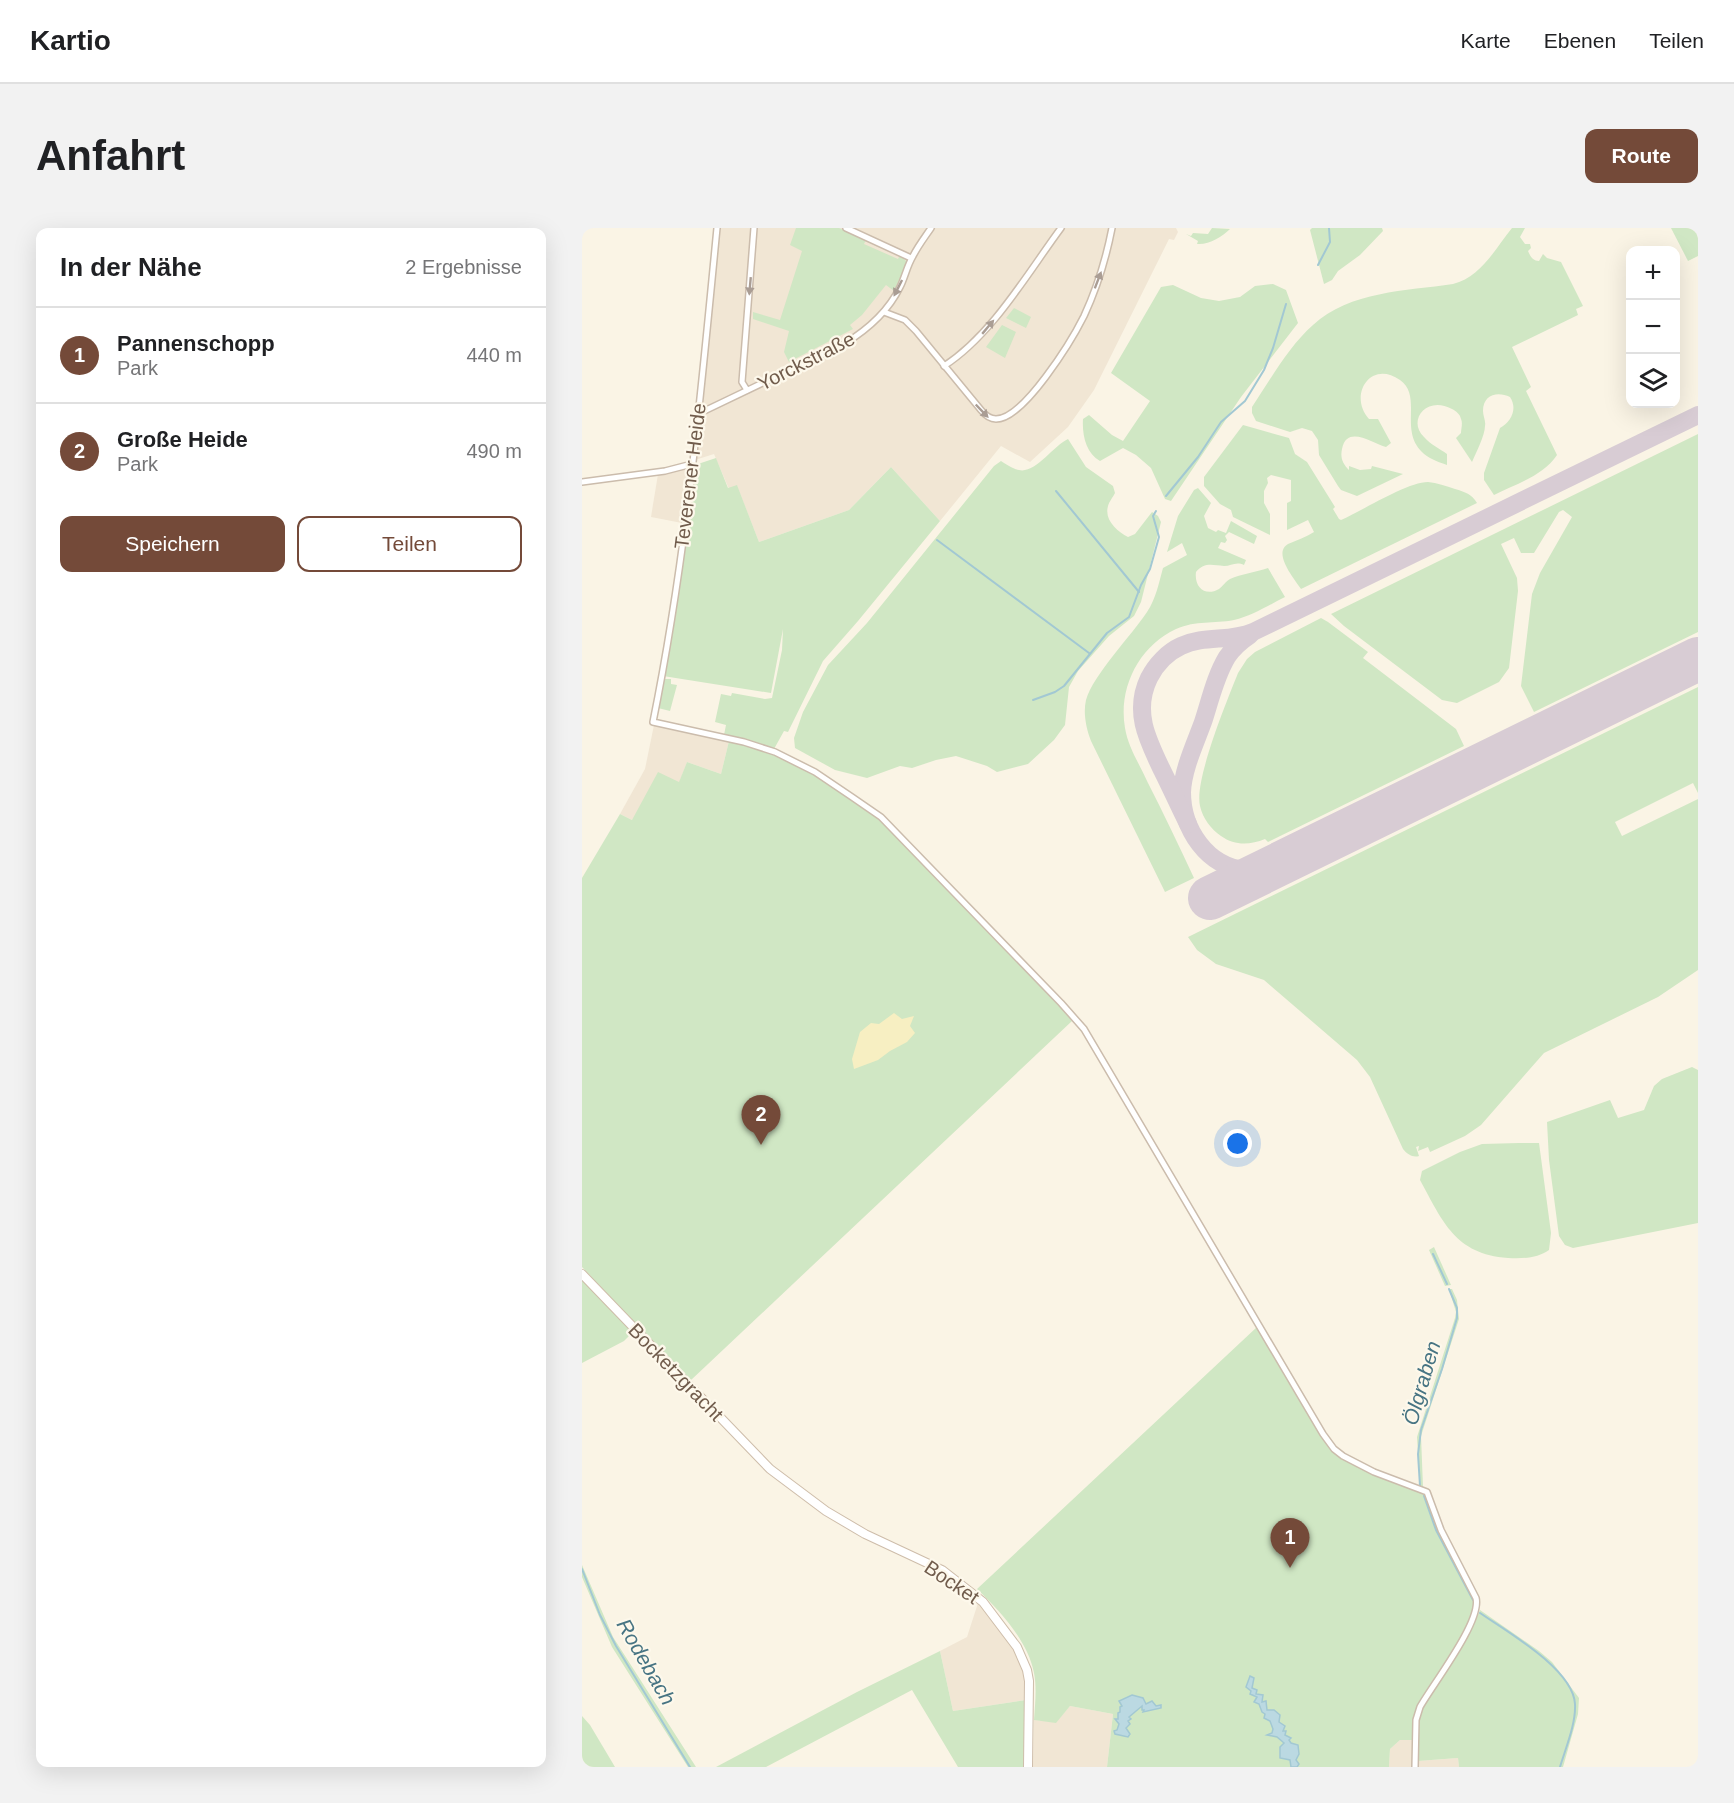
<!DOCTYPE html>
<html lang="de">
<head>
<meta charset="utf-8">
<style>
	:root { --surface:#fff; --page:#f2f2f2; --text:#202124; --muted:#757577; --line:#e0e0e0; --accent:#744a39 }
	body { margin:0; font-family:Helvetica,sans-serif; background:var(--page); color:var(--text) }
	.controls { position:absolute; right:18px; top:18px; display:grid; overflow:hidden; border-radius:12px; box-shadow:0 6px 24px #0002 }
	.controls button { width:54px; height:54px; display:grid; place-items:center; padding:0; border:0; border-bottom:2px solid var(--line); background:var(--surface); color:var(--text); font:30px sans-serif }
	.you { position:absolute; left:656px; top:916px; width:21px; height:21px; margin:-15px; border:4px solid #fff; border-radius:50%; background:#1a73e8; box-shadow:0 0 0 9px #1a73e833 }
	.badge { display:grid; place-items:center; width:39px; height:39px; border-radius:50%; background:var(--accent); color:#fff; font-size:20px; font-weight:700 }
	.pin { position:absolute; translate:-50% -50px; filter:drop-shadow(0 2px 3px #0008) }
	.pin::after { content:''; position:absolute; top:32px; width:21px; height:18px; background:inherit; clip-path:polygon(0 0,100% 0,50% 100%) }
	.list { margin:0; padding:0; list-style:none }
	h2 { display:flex; justify-content:space-between; align-items:center; height:78px; margin:0; padding:0 24px; font-size:26px }
	h2 small { font-size:20px; font-weight:400; color:var(--muted) }
	.list li { display:grid; grid-template-columns:39px 1fr auto; gap:18px; align-items:center; box-sizing:border-box; height:96px; padding:0 24px; border-top:2px solid var(--line) }
	.list b { display:block; font-size:22px; white-space:nowrap }
	.list p { margin:0; font-size:20px; white-space:nowrap; color:var(--muted) }
	.list em { font-size:20px; font-style:normal; color:var(--muted) }
	.actions { display:flex; gap:12px; padding:18px 24px }
	.actions a { flex:1; padding:14px 0; border:2px solid var(--accent); border-radius:12px; text-align:center; font-size:21px; color:var(--accent) }
	.actions .main { background:var(--accent); color:#fff }
	.icon { flex:none; width:33px; height:33px; fill:none; stroke:currentColor; stroke-width:2; stroke-linecap:round; stroke-linejoin:round }
	.map { position:relative; flex:none; width:1116px; height:1539px; overflow:hidden; border-radius:12px }
	header { display:flex; align-items:center; gap:36px; box-sizing:border-box; height:84px; padding:0 30px; background:var(--surface); border-bottom:2px solid var(--line) }
	header strong { font-size:28px }
	nav { display:flex; gap:33px; margin-inline-start:auto; font-size:21px }
	.intro { display:flex; align-items:center; justify-content:space-between; box-sizing:border-box; height:144px; padding:0 36px }
	h1 { margin:0; font-size:42px }
	.button { padding:15px 27px; border-radius:12px; background:var(--accent); color:#fff; font-size:21px; font-weight:700 }
	main { display:flex; gap:36px; padding:0 36px }
	aside { flex:1; background:var(--surface); border-radius:12px; box-shadow:0 6px 24px #0002 }
	.map>svg:first-child { display:block }
	.residential { fill:#f1e6d4 }
	.green { fill:#d0e7c4 }
	.sand { fill:#f7efc2 }
	.water { fill:#bbd9e2; stroke:#a2c8d3; stroke-width:1.5 }
	.lines { fill:none; stroke-linecap:round; stroke-linejoin:round }
	.stream { stroke:#a2c8d3; stroke-width:2 }
	.taxiway { stroke:#d8ccd4; stroke-width:18 }
	.runway { stroke:#d8ccd4; stroke-width:44 }
	.street-casing { stroke:#cbbcac; stroke-width:8 }
	.secondary-casing { stroke:#cebdaa; stroke-width:10 }
	.street { stroke:#fff; stroke-width:5 }
	.secondary { stroke:#fff; stroke-width:8 }
	.oneway { fill:#aa9d94 }
	.labels { text-anchor:middle; stroke-width:4.5; stroke-linejoin:round; paint-order:stroke }
	.street-label { font-size:20px; fill:#715c4c; stroke:#fdf8eb }
	.water-label { font-size:21px; font-style:italic; fill:#477483; stroke:#fdf8eb }
</style>
</head>
<body>
<header>
<strong>Kartio</strong>
<nav><a>Karte</a><a>Ebenen</a><a>Teilen</a></nav>
</header>
<div class="intro"><h1>Anfahrt</h1><a class="button">Route</a></div>
<main>
<aside>
<h2>In der Nähe<small>2 Ergebnisse</small></h2>
<ul class="list">
<li><span class="badge">1</span><div><b>Pannenschopp</b><p>Park</p></div><em>440 m</em></li>
<li><span class="badge">2</span><div><b>Große Heide</b><p>Park</p></div><em>490 m</em></li>
</ul>
<div class="actions"><a class="main">Speichern</a><a>Teilen</a></div>
</aside>
<div class="map">
<svg width="1116" height="1539" viewBox="0 0 1116 1539">
	<rect width="100%" height="100%" fill="#faf4e5"/>
	<g class="residential">
		<polygon points="138,0 594,0 596,4 592,12 587,11 512,162 486,199 448,234 419,218 358,293 309,239 267,282 177,314 155,258 147,261 132,226 113,232"/>
		<polygon points="108,240 100,295 69,289 76,246"/>
		<polygon points="72,497 147,513 139,546 105,534 97,555 50,592 38,586 63,541"/>
		<polygon points="396,1375 426,1411 439,1432 443,1445 444,1472 371,1483 358,1423 385,1409"/>
		<polygon points="488,1478 531,1486 525,1539 451,1539 452,1492 474,1494"/>
		<polygon points="835,1511 836,1533 876,1530 877,1539 807,1539 808,1521 818,1512"/>
	</g>
	<g class="green">
		<polygon points="214,0 257,0 284,12 282,16 316,31 318,27 325,34 312,63 304,57 280,87 268,97 271,101 207,134 202,124 207,103 171,91 171,84 198,92 220,23 208,17"/>
		<path d="M630 0 648 1C640 9 627 17 615 16L616 13 604 6 609 8 611 5 626 6Z"/>
		<polygon points="730,0 800,0 801,3 778,27 756,43 750,52 742,56 728,2"/>
		<path d="M930 0H943L938 9 943 16H948L949 20 946 23C948 28 951 33 957 33L961 26 965 30 979 34 1001 78 994 81 996 87 930 119 949 159 944 163 975 227C961 248 934 256 912 267L902 252V245L918 200C929 194 936 181 928 169 915 163 901 167 901 183 901 188 904 193 903 198 903 207 894 225 890 234L874 210 879 205C879 201 881 195 879 191 878 186 874 183 870 181 844 167 825 193 842 209 848 216 858 221 865 226V237C860 235 853 233 848 230 812 208 843 170 818 152 788 131 766 168 787 191H796L809 215 804 219C791 216 765 196 760 221 758 230 761 236 767 242V238L778 242 789 241 790 238 821 246 775 268 759 262 756 258 737 227 736 212 730 203 720 200 708 204 674 193 670 185V179C688 152 707 118 731 97 768 63 824 63 871 56 899 49 913 21 930 0Z"/>
		<polygon points="1089,0 1116,0 1116,28 1106,33"/>
		<path d="M691 56 704 62 716 95 659 169 589 273 583 271 569 240 554 227 541 220 518 233C504 225 500 207 501 191L507 187 530 207 541 213 568 173 529 145 579 59 591 57 619 70 637 73 658 69 673 58Z"/>
		<polygon points="432,80 449,89 444,100 424,90"/>
		<polygon points="420,97 434,104 423,130 404,119"/>
		<path d="M661 197 707 210 713 226 725 234 753 279 751 281 757 291 759 292C780 283 825 254 846 254 855 255 864 258 873 261 883 264 890 266 895 275L719 361C713 352 690 325 706 316 715 312 724 309 732 304L726 292 705 302V275L709 273V252L689 247 685 250 686 255 682 263V275L688 286V307L651 289 649 282 638 276 622 258V249Z"/>
		<polygon points="1116,206 1116,404 952,484 939,458 950,366 958,345 990,289 981,282 977,284 952,325 939,325 932,310 919,316 935,350 936,363 927,440 917,454 875,475 860,472 762,398 749,386"/>
		<path d="M486 211 504 239 531 258 533 265C531 269 527 274 526 278 522 292 535 303 546 309L553 306 570 284 576 288 579 294 559 374 552 388 527 408 496 443 487 459 483 497 472 512 446 536 415 544 405 538 374 528 354 532 330 540 318 538 285 550 253 542 213 520 212 510 221 484 246 437 285 395 412 238 419 233C424 236 431 241 437 242 453 246 471 218 486 211Z"/>
		<polygon points="134,230 146,260 155,257 177,314 267,282 309,239 358,293 276,393 241,433 206,504 202,503 192,521 142,507 144,497 133,494 139,466 149,468 150,465 183,471 190,470 200,422 201,401 189,465 81,448 113,237"/>
		<path d="M616 260 629 275 622 288 626 300 634 304 636 302 644 305 649 293 675 308 672 316 647 304 643 308 645 312 643 315 639 314 636 320 664 332 662 337C654 333 649 338 642 338 630 337 622 334 614 344 612 359 623 369 637 361 641 358 644 353 648 351 659 346 674 344 686 340L703 369C687 377 670 388 652 392 631 396 615 392 594 401 557 418 536 460 543 500 546 519 558 537 566 555 582 586 597 618 612 650L583 664 509 513C504 500 501 485 504 472 511 447 550 407 565 384 574 371 577 354 581 340L605 327 600 315 585 324 596 288 612 262Z"/>
		<path d="M739 390 746 394 786 424 781 430 874 501 882 518 686 614 683 611C668 617 653 618 639 608 629 601 621 591 618 578 612 552 645 473 656 445L665 431 673 424Z"/>
		<polygon points="82,451 89,451 89,456 95,457 88,483 76,480"/>
		<path d="M1116 459V565L1111 555 1033 594 1040 608 1116 571V742L1076 769 962 825 899 897 883 908 848 924 846 919 836 923 837 918 834 919 837 928C831 930 825 926 821 921L788 849 775 832 682 752 634 736 615 722 606 709Z"/>
		<polygon points="147,513 192,526 232,544 295,589 479,779 490,793 108,1153 0,1039 0,650 38,586 50,592 76,544 97,554 105,534 139,546"/>
		<polygon points="1110,839 1116,842 1116,995 991,1020 983,1017 977,1008 967,932 965,894 1028,872 1036,890 1062,882 1072,858 1080,851"/>
		<path d="M937 915H957L969 1005 967 1022C956 1030 940 1031 926 1030 873 1026 861 994 838 952L840 943 878 924 900 916Z"/>
		<polygon points="852,1019 869,1057 863,1058 847,1022"/>
		<polygon points="0,1051 48,1100 49,1106 42,1113 0,1135"/>
		<polygon points="867,1061 870,1061 875,1072 877,1091 839,1208 841,1259 838,1258 835,1209 873,1090 874,1084"/>
		<path d="M675 1099 744 1214 795 1247 843 1266 894 1376 884 1401 835 1480 832 1490 830 1512H818L808 1521 807 1539H525L531 1486 488 1478 474 1495 452 1492C453 1477 455 1460 452 1445 446 1413 418 1383 395 1361Z"/>
		<polygon points="0,1337 31,1409 114,1539 106,1539 30,1419 0,1349"/>
		<polygon points="898,1382 957,1423 970,1434 997,1470 996,1486 981,1539 877,1539 876,1530 836,1533 836,1491 841,1478 888,1404"/>
		<polygon points="358,1423 371,1483 444,1472 443,1539 376,1539 330,1462 184,1539 134,1539 275,1464"/>
		<polygon points="0,1488 8,1497 33,1539 0,1539"/>
	</g>
	<polygon class="sand" points="312,785 320,791 332,788 328,798 333,805 325,814 308,823 296,832 272,841 270,831 278,804 289,795 297,796"/>
	<g class="water">
		<polygon points="668,1448 672,1450 670,1460 675,1462 674,1466 681,1467 680,1474 684,1473 685,1482 692,1482 698,1487 697,1494 703,1498 701,1503 704,1503 703,1507 709,1510 707,1512 709,1515 716,1517 717,1526 714,1532 717,1536 715,1539 709,1539 708,1532 698,1530 698,1519 702,1515 695,1509 685,1507 690,1505 691,1501 688,1493 682,1490 683,1486 680,1484 677,1476 672,1474 675,1469 668,1466 669,1463 664,1459"/>
		<polygon points="550,1467 561,1470 564,1476 570,1473 574,1478 579,1477 579,1480 561,1484 562,1482 560,1482 560,1478 547,1489 549,1491 546,1493 548,1496 544,1500 548,1506 546,1509 533,1506 532,1503 535,1502 537,1496 533,1491 536,1491 536,1485 538,1484 538,1479 540,1478 537,1473"/>
	</g>
	<g class="lines">
		<g class="stream">
			<polyline points="736,37 748,14 747,0"/>
			<polyline points="474,263 557,364"/>
			<polyline points="584,268 616,229 639,194 663,173 682,142 691,120 704,76"/>
			<polyline points="355,312 507,425"/>
			<polyline points="451,472 473,464 482,458 525,405 547,389 559,357 568,341 577,309 571,288 574,283"/>
			<polyline points="851,1026 865,1056"/>
			<polyline points="838,1258 836,1226 839,1202 860,1141 875,1090 875,1080 867,1061"/>
			<polyline points="842,1268 854,1302 891,1372"/>
			<polyline points="0,1341 18,1387 34,1418 108,1539"/>
			<path d="M898 1385C924 1403 991 1441 993 1476 994 1496 984 1519 978 1539"/>
		</g>
		<g class="taxiway">
			<path d="M668 407C659 413 651 420 645 429 633 449 628 473 621 494 613 516 601 541 600 564 600 601 625 639 664 642 675 643 685 640 695 637"/>
			<path d="M606 596C597 578 589 560 580 542 565 511 551 483 567 450 574 436 586 424 599 418 623 407 648 414 671 404L1116 187"/>
		</g>
		<polyline class="runway" points="628,670 1116,431"/>
		<g class="street-casing">
			<g id="street">
				<path d="M135 0C119 165 104 331 71 494L162 514 193 524 233 544 270 569 299 589 479 775 502 801 741 1206 752 1221 761 1228 792 1244 845 1264 859 1302 894 1370C900 1393 851 1456 838 1479L834 1492 833 1539"/>
				<polyline points="264,0 329,30"/>
				<path d="M302 84 323 92 334 103 399 182C403 187 407 191 414 191 442 191 490 112 502 88 515 60 524 31 530 0"/>
				<path d="M362 138C410 107 445 46 479 0"/>
				<polyline points="165,162 160,154 172,0"/>
				<path d="M118 185 262 116C285 102 306 84 318 59 323 49 325 38 331 28 336 18 343 9 349 0"/>
				<polyline points="0,254 83,243 110,236"/>
			</g>
		</g>
		<g class="secondary-casing">
			<polyline id="secondary" points="0,1046 188,1241 244,1283 283,1306 360,1342 401,1374 435,1419 445,1442 447,1453 446,1539"/>
		</g>
		<use href="#street" class="street"/>
		<use href="#secondary" class="secondary"/>
	</g>
	<defs><path id="oneway-solid" d="M-6-.8H1V-3.2L6.5 0L1 3.2V.8H-6Z" transform="scale(1.5)"/></defs>
	<g class="oneway">
		<use href="#oneway-solid" transform="translate(516 52) rotate(-69)"/>
		<use href="#oneway-solid" transform="translate(168 58) rotate(95)"/>
		<use href="#oneway-solid" transform="translate(316 60) rotate(117)"/>
		<use href="#oneway-solid" transform="translate(406 99) rotate(-50)"/>
		<use href="#oneway-solid" transform="translate(400 183) rotate(46)"/>
	</g>
	<g class="labels">
		<g class="street-label">
			<text transform="translate(224 133) rotate(-27)" y="7">Yorckstraße</text>
			<text transform="translate(108 248) rotate(-83)" y="7">Teverener Heide</text>
			<text transform="translate(94 1144) rotate(46)" y="7">Bocketzgracht</text>
			<text transform="translate(370 1354) rotate(34)" y="7">Bocket</text>
		</g>
		<g class="water-label">
			<text transform="translate(840 1155) rotate(-74)" y="7">Ölgraben</text>
			<text transform="translate(64 1434) rotate(60)" y="7">Rodebach</text>
		</g>
	</g>
</svg>
<div class="controls">
<button>+</button>
<button>−</button>
<button><svg class="icon" aria-label="layers" viewBox="0 0 24 24"><path d="M12 4l9 5-9 5-9-5zM3 14l9 5 9-5"/></svg></button>
</div>
<div class="you"></div>
<div class="pin badge" style="left:708px;top:1340px">1</div>
<div class="pin badge" style="left:179px;top:917px">2</div>
</div>
</main>
</body>
</html>
